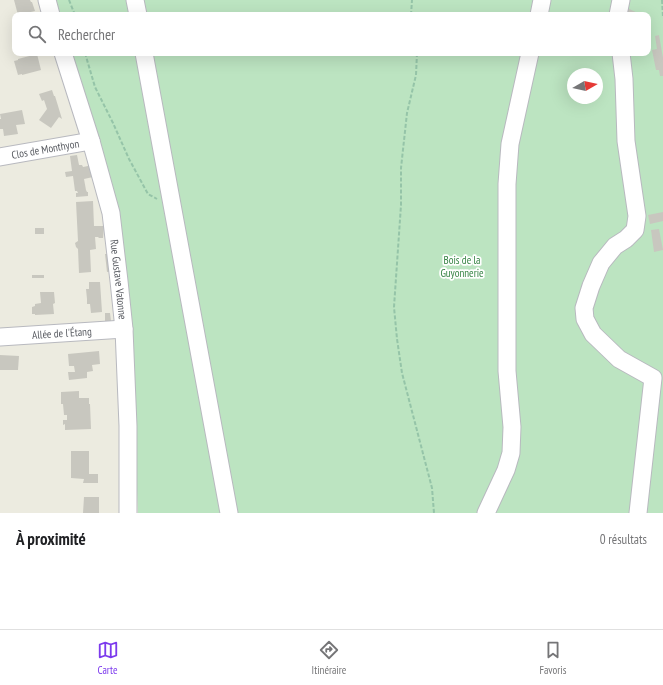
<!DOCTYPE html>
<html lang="fr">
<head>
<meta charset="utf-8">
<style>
	:root { --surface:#fff; --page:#f6f6f6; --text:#202124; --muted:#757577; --line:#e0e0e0; --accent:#7c3aed }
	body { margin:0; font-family:"PT Sans Narrow",sans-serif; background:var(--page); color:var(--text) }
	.compass { position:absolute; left:567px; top:68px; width:36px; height:36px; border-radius:50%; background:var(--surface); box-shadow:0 4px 16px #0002; rotate:81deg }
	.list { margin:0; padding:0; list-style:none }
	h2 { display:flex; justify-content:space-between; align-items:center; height:52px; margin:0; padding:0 16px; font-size:17px }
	h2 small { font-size:13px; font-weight:400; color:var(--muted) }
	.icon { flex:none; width:22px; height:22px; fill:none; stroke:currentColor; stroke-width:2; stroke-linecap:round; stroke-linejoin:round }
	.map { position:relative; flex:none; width:663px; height:513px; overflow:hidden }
	.search { position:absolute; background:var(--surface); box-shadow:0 4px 16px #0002; left:12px; right:12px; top:12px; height:44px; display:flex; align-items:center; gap:10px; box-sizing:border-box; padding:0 14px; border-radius:8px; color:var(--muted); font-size:15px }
	.sheet { height:116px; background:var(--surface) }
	nav { display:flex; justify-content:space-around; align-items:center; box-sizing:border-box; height:56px; border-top:1px solid var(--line); background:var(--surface); font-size:11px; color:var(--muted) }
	nav a { display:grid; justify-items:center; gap:2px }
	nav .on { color:var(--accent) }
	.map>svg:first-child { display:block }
	.green { fill:#bce4c1; fill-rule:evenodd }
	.building { fill:#c8c7bf }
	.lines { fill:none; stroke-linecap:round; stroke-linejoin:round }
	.minor-casing { stroke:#b8b9bf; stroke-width:19 }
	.path { stroke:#95c4a8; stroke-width:2; stroke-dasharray:4 2; stroke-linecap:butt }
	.minor { stroke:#fff; stroke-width:17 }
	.labels { text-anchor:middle; stroke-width:3.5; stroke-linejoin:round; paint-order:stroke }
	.street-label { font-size:11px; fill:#585b61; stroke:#fff }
	.park-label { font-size:11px; fill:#358343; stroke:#fff }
</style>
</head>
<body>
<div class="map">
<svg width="663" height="513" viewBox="0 0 663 513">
	<rect width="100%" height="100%" fill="#ecebe0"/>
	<g class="green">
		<polygon points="52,0 129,0 132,15 57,15"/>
		<path d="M139 0H663V513H233L148 53H648V15H141ZM573 74H597V98H573Z"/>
		<polygon points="68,53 139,53 225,513 138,513 137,490 131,373 113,203"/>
	</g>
	<g class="building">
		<polygon points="14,0 30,0 31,2 32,2 35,11 18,15"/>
		<polygon points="627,8 640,14 640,15 624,15"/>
		<polygon points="659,35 663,58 663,76 660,76 659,70 656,70 652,50 657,49 655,36"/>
		<polygon points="37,54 41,70 22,75 22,74 18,75 14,61 18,60 18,59"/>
		<polygon points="52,90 54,96 55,96 62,119 59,117 51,128 39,120 47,109 44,100 42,101 39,94"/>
		<polygon points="22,110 25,124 16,125 18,134 4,136 3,129 0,129 0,119 1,119 0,114"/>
		<polygon points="77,155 79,165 82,165 83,167 93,165 93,177 84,179 86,190 87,192 88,192 88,196 76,197 76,193 78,193 77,191 75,191 73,176 66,177 65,172 72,171 70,156"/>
		<polygon points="93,201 94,226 104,226 103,238 99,238 98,237 95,237 96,249 90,250 91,272 79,273 78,249 76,247 75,243 78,241 76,202"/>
		<polygon points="663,212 663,221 650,224 648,215"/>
		<rect x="35" y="228" width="9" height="6"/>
		<polygon points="659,229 663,250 654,252 651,230"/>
		<polygon points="105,254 112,254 113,271 107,272"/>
		<rect x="32" y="275" width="12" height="3"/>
		<polygon points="89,282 100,282 102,312 91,313 90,304 87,304 87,299 86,289 89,289"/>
		<polygon points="40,292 54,292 55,303 53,304 54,314 35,315 35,314 32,314 32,307 35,306 35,304 41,303"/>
		<polygon points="105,313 110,313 111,321 105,321"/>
		<polygon points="99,351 100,364 92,365 93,371 87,372 87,378 69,380 68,372 75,372 74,366 69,366 68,354"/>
		<polygon points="0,355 19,356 18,370 0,370"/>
		<polygon points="79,391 79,398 89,398 89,404 90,404 91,429 65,430 65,424 63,425 63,420 67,420 67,415 64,415 63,404 61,404 61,392"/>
		<polygon points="71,451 89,451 89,474 98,474 98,483 83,483 84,479 71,478"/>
		<polygon points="84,497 99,497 99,513 83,513"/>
	</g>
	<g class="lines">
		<g class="minor-casing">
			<g id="minor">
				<polyline points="47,0 51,15"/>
				<polyline points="135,0 138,15"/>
				<polyline points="539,15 542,0"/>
				<polyline points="618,15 621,0"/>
				<path id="s1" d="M63 53 91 141 111 213 119 281 124 329 128 426V513"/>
				<polyline points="144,53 229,513"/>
				<polyline points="621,53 624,79 626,141 637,216 635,230 626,239 615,246 601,263 591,286 584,308 585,319 593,334 619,359 653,378 638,513"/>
				<path id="s2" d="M0 157 91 141"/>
				<path id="s3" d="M0 337 124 329"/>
				<polyline points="486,513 506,470 511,453 512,427 507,371 507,184 510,144 530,53"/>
			</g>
		</g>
		<g class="path">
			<polyline points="69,0 75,15"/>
			<polyline points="662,0 663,17"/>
			<polyline points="411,15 412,0"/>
			<polyline points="85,53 95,87 113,123 129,159 148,194 157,199"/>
			<polyline points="417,53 416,75 407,113 401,168 401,205 394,307 397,339 402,373 432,488 434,513"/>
		</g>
		<use href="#minor" class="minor"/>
	</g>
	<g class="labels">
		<g class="street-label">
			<text dy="4" stroke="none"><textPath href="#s2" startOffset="46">Clos de Monthyon</textPath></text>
			<text dy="4" stroke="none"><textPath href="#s1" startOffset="234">Rue Gustave Vatonne</textPath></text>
			<text dy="4" stroke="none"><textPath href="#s3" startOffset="62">Allée de l'Étang</textPath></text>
		</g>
		<g class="park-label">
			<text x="462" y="264">Bois de la<tspan x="462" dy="13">Guyonnerie</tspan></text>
		</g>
	</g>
</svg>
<svg class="compass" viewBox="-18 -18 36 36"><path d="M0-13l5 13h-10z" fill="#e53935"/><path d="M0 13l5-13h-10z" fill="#757577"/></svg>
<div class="search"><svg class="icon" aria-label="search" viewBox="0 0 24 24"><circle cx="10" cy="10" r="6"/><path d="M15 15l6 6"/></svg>Rechercher</div>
</div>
<section class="sheet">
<h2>À proximité<small>0 résultats</small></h2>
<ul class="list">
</ul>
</section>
<nav>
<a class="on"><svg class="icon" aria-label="map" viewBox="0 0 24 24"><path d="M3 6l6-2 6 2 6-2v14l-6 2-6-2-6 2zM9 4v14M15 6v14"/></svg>Carte</a>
<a><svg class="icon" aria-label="directions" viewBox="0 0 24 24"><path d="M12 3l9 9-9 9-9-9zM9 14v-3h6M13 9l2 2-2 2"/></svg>Itinéraire</a>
<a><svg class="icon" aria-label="saved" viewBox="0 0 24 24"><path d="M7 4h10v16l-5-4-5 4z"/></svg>Favoris</a>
</nav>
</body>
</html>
